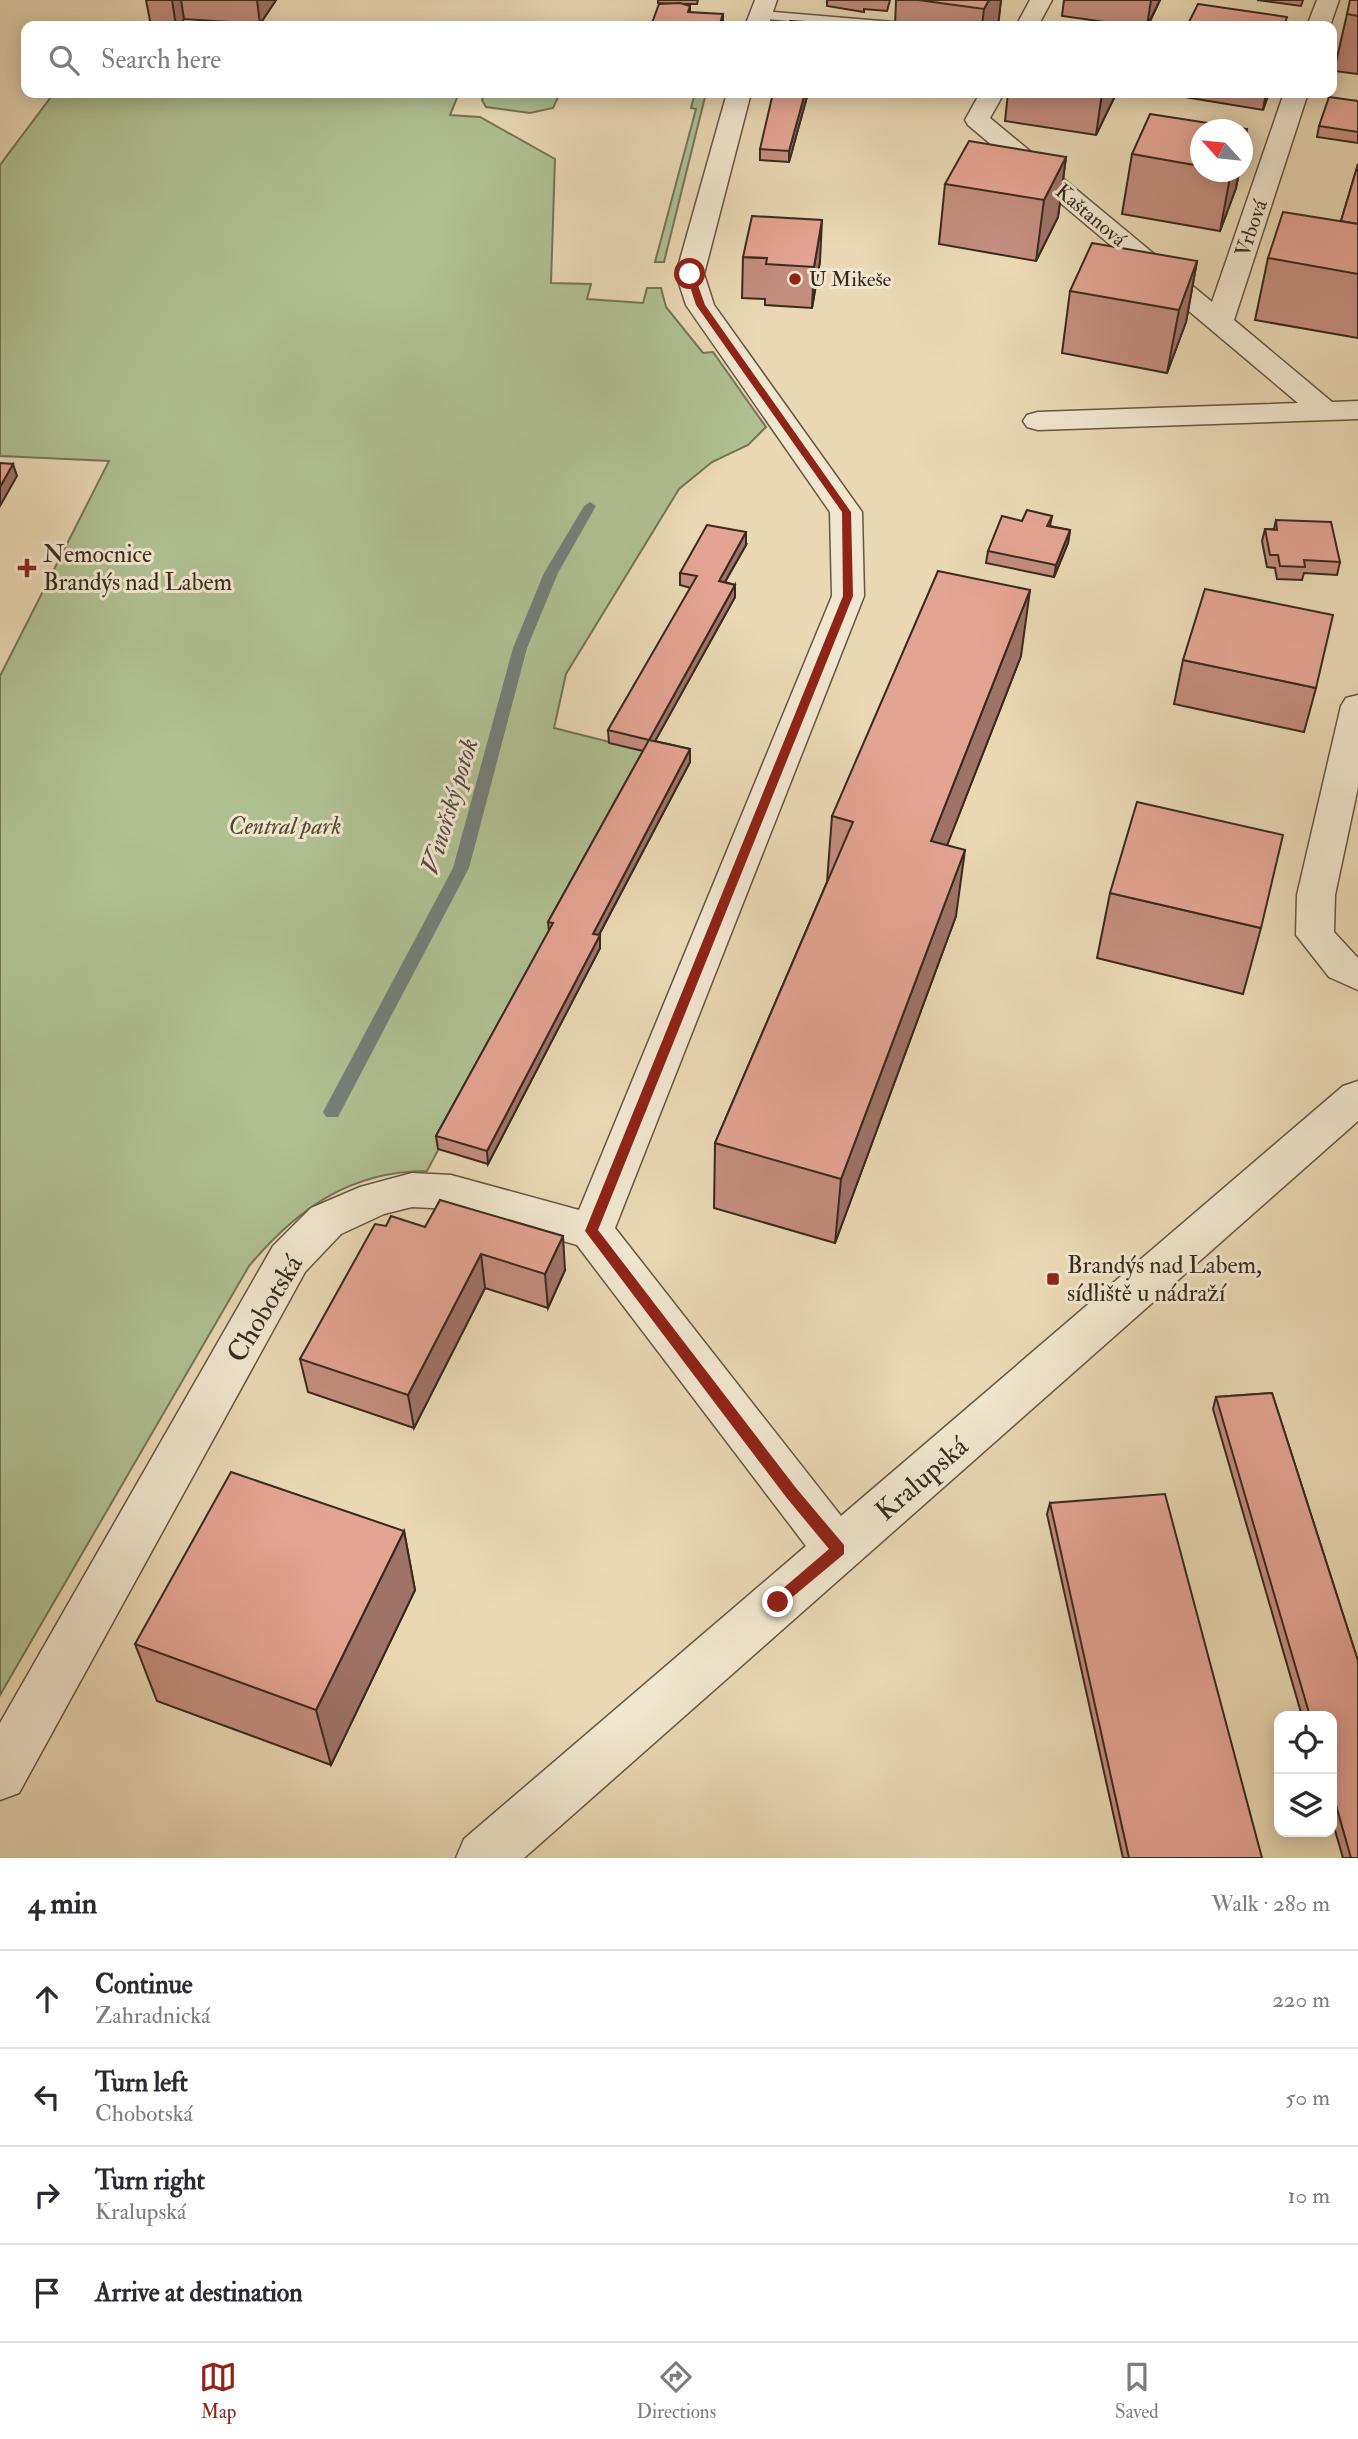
<!DOCTYPE html>
<html lang="en">
<head>
<meta charset="utf-8">
<style>
	:root { --surface:#fff; --page:#f2f2f3; --text:#2b2b33; --muted:#7c7c81; --line:#e1e1e2; --accent:#8f2418 }
	body { margin:0; font-family:"IM FELL Double Pica",serif; background:var(--page); color:var(--text) }
	.controls { position:absolute; right:21px; bottom:21px; display:grid; overflow:hidden; border-radius:14px; box-shadow:0 4px 18px #0003 }
	.controls button { width:63px; height:63px; display:grid; place-items:center; padding:0; border:0; border-bottom:2px solid var(--line); background:var(--surface); color:var(--text); font:35px sans-serif }
	.compass { position:absolute; left:1190px; top:119px; width:63px; height:63px; border-radius:50%; background:var(--surface); box-shadow:0 4px 18px #0003; rotate:297deg }
	.stop { position:absolute; width:21px; height:21px; margin:-16px; border:5px solid #8f2418; border-radius:50%; background:#fff }
	.stop.end { background:#8f2418; border-color:#fff; box-shadow:0 2px 7px #0008 }
	.list { margin:0; padding:0; list-style:none }
	h2 { display:flex; justify-content:space-between; align-items:center; height:91px; margin:0; padding:0 28px; font-size:30px }
	h2 small { font-size:23px; font-weight:400; color:var(--muted) }
	.list li { display:grid; grid-template-columns:46px 1fr auto; gap:21px; align-items:center; box-sizing:border-box; height:98px; padding:0 28px; border-top:2px solid var(--line) }
	.list b { display:block; font-size:26px; white-space:nowrap }
	.list p { margin:0; font-size:23px; white-space:nowrap; color:var(--muted) }
	.list em { font-size:23px; font-style:normal; color:var(--muted) }
	.icon { flex:none; width:38px; height:38px; fill:none; stroke:currentColor; stroke-width:2; stroke-linecap:round; stroke-linejoin:round }
	.map { position:relative; flex:none; width:1358px; height:1858px; overflow:hidden }
	.search { position:absolute; background:var(--surface); box-shadow:0 4px 18px #0003; left:21px; right:21px; top:21px; height:77px; display:flex; align-items:center; gap:18px; box-sizing:border-box; padding:0 24px; border-radius:14px; color:var(--muted); font-size:26px }
	.sheet { height:483px; background:var(--surface) }
	nav { display:flex; justify-content:space-around; align-items:center; box-sizing:border-box; height:98px; border-top:2px solid var(--line); background:var(--surface); font-size:19px; color:var(--muted) }
	nav a { display:grid; justify-items:center; gap:4px }
	nav .on { color:var(--accent) }
	.map>svg:first-child { display:block }
	.green { fill:#b0c091; stroke:#747557; stroke-width:2 }
	.lines { fill:none; stroke-linecap:round; stroke-linejoin:round }
	.stream { fill:#757f7a; fill-rule:evenodd }
	.lane-casing { stroke:#655642; stroke-width:3 }
	.street-casing { stroke:#655642; stroke-width:3 }
	.lane { fill:#f1e6ce; fill-rule:evenodd }
	.street { fill:#f1e6ce; fill-rule:evenodd }
	.wall { fill:#c48d7e; stroke:#392a1d; stroke-width:2 }
	.shaded-wall { fill:#a07367; stroke:#392a1d; stroke-width:2 }
	.building { fill:#e4a493; stroke:#392a1d; stroke-width:2 }
	.route { fill:#8f2418 }
	.poi-dot { fill:#8f2418; stroke:#f1e6ce; stroke-width:2.5 }
	.labels { text-anchor:middle; stroke-width:6; stroke-linejoin:round; paint-order:stroke }
	.far-street-label { font-size:21px; fill:#392a1d; stroke:#f1e6ce }
	.far-poi-label { font-size:21px; fill:#392a1d; stroke:#f1e6ce; text-anchor:start }
	.poi-label { font-size:24px; fill:#392a1d; stroke:#f1e6ce; text-anchor:start }
	.park-label { font-size:24px; font-style:italic; fill:#514834; stroke:#f1e6ce }
	.water-label { font-size:26px; font-style:italic; fill:#524d44; stroke:#f1e6ce }
	.near-street-label { font-size:28px; fill:#392a1d; stroke:#f1e6ce }
</style>
</head>
<body>
<div class="map">
<svg width="1358" height="1858" viewBox="0 0 1358 1858">
	<rect width="100%" height="100%" fill="#e9d8b3"/>
	<filter id="stains"><feTurbulence type="fractalNoise" baseFrequency=".00286" numOctaves="4"/><feColorMatrix values="0 0 0 0 .2 0 0 0 0 .09 0 0 0 0 .02 0 0 0 .5 -.17"/></filter>
	<radialGradient id="worn" r=".72"><stop offset=".6" stop-color="#630" stop-opacity="0"/><stop offset="1" stop-color="#630" stop-opacity=".3"/></radialGradient>
	<g class="green">
		<path d="M54 93H459L450 115 480 117 555 159 551 283 591 284 587 299 643 303 647 288H661L666 307 703 353 713 352 766 427 748 445 712 462 679 489 566 674 554 728 649 752 427 1171C350 1171 297 1209 249 1266L0 1695V676L109 461 0 456V165Z"/>
		<polygon points="485,93 560,93 553,108 530,113 486,107 482,100"/>
		<polygon points="695,93 706,93 664,262 655,262 696,109 691,108"/>
	</g>
	<g class="lines">
		<polygon class="stream" points="590,502 596,506 558,573 527,648 469,868 338,1117 326,1117 323,1112 453,868 513,648 544,573 584,506"/>
		<g class="lane-casing">
			<polygon id="lane" points="761,11 893,22 900,26 843,26 756,18 756,12"/>
		</g>
		<g class="street-casing">
			<g id="street">
				<polygon points="755,0 777,0 768,26 745,26"/>
				<polygon points="1030,0 1052,0 1038,26 1016,26"/>
				<polygon points="1317,0 1339,0 1330,26 1307,26"/>
				<polygon points="727,93 751,93 704,274 714,305 862,512 864,596 615,1228 841,1516 1343,1086 1358,1081 1358,1121 524,1858 456,1858 464,1839 806,1546 577,1245 451,1209 412,1207 384,1214 341,1234 305,1272 19,1793 0,1800 0,1723 273,1246 311,1208 360,1187 412,1173 451,1175 579,1210 832,596 830,512 686,305 676,274"/>
				<polygon points="980,93 1004,93 990,118 1212,302 1284,93 1308,93 1234,320 1332,402 1358,401 1358,419 1038,430 1027,427 1023,421 1027,415 1038,412 1298,403 968,125 965,120"/>
				<polygon points="1358,695 1358,787 1335,895 1334,932 1358,958 1358,990 1329,977 1296,935 1297,895 1341,706 1346,698"/>
			</g>
		</g>
		<use href="#lane" class="lane"/>
		<use href="#street" class="street"/>
	</g>
	<g class="wall">
		<polygon points="146,0 276,0 260,24 184,19 179,26 151,26"/>
		<polygon points="658,0 698,0 697,4 683,4 690,6 690,12 723,25 723,26 652,26 652,23 673,4 658,3"/>
		<polygon points="827,0 890,0 887,11 864,9 864,12 827,6"/>
		<polygon points="896,0 1001,0 998,26 895,26"/>
		<polygon points="1064,0 1160,0 1148,26 1134,26 1062,16"/>
		<polygon points="1257,0 1303,0 1301,6"/>
		<polygon points="1358,0 1358,74 1334,71 1347,14"/>
		<polygon points="808,93 789,162 760,160 760,149"/>
		<polygon points="1008,93 1114,93 1114,98 1096,135 1005,121"/>
		<polygon points="1173,93 1269,93 1263,110 1172,95"/>
		<polygon points="1358,101 1358,143 1317,137 1319,126"/>
		<polygon points="1200,130 1200,172 1239,172 1236,188 1220,231 1122,214 1132,154"/>
		<polygon points="1066,157 1058,217 1036,261 939,244 945,184"/>
		<polygon points="1358,164 1358,338 1255,320 1268,258 1341,221"/>
		<polygon points="743,257 820,261 812,308 765,305 765,299 742,298"/>
		<polygon points="1197,261 1186,322 1167,373 1062,353 1070,291"/>
		<polygon points="1052,516 1050,526 1070,530 1068,543 1054,577 986,563 988,551 1022,521"/>
		<polygon points="1276,520 1340,562 1337,575 1304,573 1302,580 1277,579 1275,568 1267,567 1262,541 1265,529 1274,529"/>
		<polygon points="746,545 725,582 735,585 735,597 655,741 690,749 690,762 599,935 600,948 488,1164 438,1149 436,1136 549,931 548,922 643,751 609,743 608,730 691,588 680,585 680,573"/>
		<polygon points="1021,656 947,845 956,916 835,1243 714,1208 715,1143 827,882 832,816"/>
		<polygon points="1183,660 1316,688 1304,732 1174,704"/>
		<polygon points="1110,893 1261,928 1243,994 1097,958"/>
		<polygon points="386,1226 565,1270 548,1308 485,1288 414,1428 308,1392 300,1359"/>
		<polygon points="1272,1393 1358,1661 1358,1858 1343,1858 1332,1820 1332,1716 1302,1716 1213,1409 1216,1397"/>
		<polygon points="1050,1503 1262,1858 1123,1858 1047,1514"/>
		<polygon points="404,1531 415,1590 331,1765 157,1701 135,1644"/>
	</g>
	<g class="shaded-wall">
		<polygon points="172,0 181,0 184,19 179,26 176,26"/>
		<polygon points="257,0 276,0 260,24"/>
		<polygon points="989,0 1001,0 998,26 982,26 984,9"/>
		<polygon points="1151,0 1160,0 1147,26"/>
		<polygon points="723,14 723,26 719,26"/>
		<polygon points="805,93 808,93 789,162 789,151"/>
		<polygon points="1102,93 1114,93 1114,98 1096,135"/>
		<polygon points="1266,93 1269,93 1263,110"/>
		<polygon points="1247,129 1242,154 1242,142"/>
		<polygon points="1066,157 1058,217 1036,261 1044,200"/>
		<polygon points="1231,172 1239,172 1236,188 1220,231"/>
		<polygon points="822,220 820,261 812,308 814,267"/>
		<polygon points="1197,261 1186,322 1167,373 1179,310"/>
		<polygon points="13,464 17,476 0,506 0,487"/>
		<polygon points="1070,530 1068,543 1054,577 1056,565"/>
		<polygon points="746,532 746,545 718,594 719,581"/>
		<polygon points="735,585 735,597 649,752 649,740"/>
		<polygon points="1030,590 1021,656 923,907 931,841"/>
		<polygon points="690,749 690,762 593,946 593,934"/>
		<polygon points="965,850 956,916 835,1243 841,1179"/>
		<polygon points="600,935 600,948 488,1164 487,1151"/>
		<polygon points="563,1236 565,1270 548,1308 545,1274"/>
		<polygon points="481,1254 485,1288 414,1428 408,1395"/>
		<polygon points="404,1531 415,1590 331,1765 316,1710"/>
	</g>
	<g class="building">
		<polygon points="918,0 989,0 984,9"/>
		<polygon points="1350,0 1358,0 1358,16 1347,14"/>
		<polygon points="680,3 690,6 688,12 723,14 719,26 652,23 659,4"/>
		<polygon points="1198,4 1287,17 1284,26 1187,26"/>
		<polygon points="790,21 839,24 839,26 789,26"/>
		<polygon points="773,93 805,93 789,151 760,149"/>
		<polygon points="1329,97 1358,101 1358,132 1319,126"/>
		<polygon points="1150,114 1247,129 1242,142 1242,130 1200,130 1200,166 1132,154"/>
		<polygon points="969,141 1066,157 1044,200 945,184"/>
		<polygon points="1358,164 1358,224 1341,221"/>
		<polygon points="1283,212 1358,224 1358,274 1268,258"/>
		<polygon points="752,216 822,220 814,267 766,264 767,258 743,257"/>
		<polygon points="1092,243 1197,261 1179,310 1070,291"/>
		<polygon points="0,463 13,464 0,487"/>
		<polygon points="1027,510 1052,516 1047,526 1070,530 1056,565 988,551 1002,516 1022,521"/>
		<polygon points="1276,520 1331,522 1340,562 1304,560 1305,567 1280,566 1278,555 1270,555 1265,529 1277,530"/>
		<polygon points="707,525 746,532 719,581 735,585 649,740 690,749 593,934 600,935 487,1151 436,1136 553,923 548,922 649,740 608,730 697,576 680,573"/>
		<polygon points="938,571 1030,590 931,841 965,850 841,1179 715,1143 853,822 832,816"/>
		<polygon points="1205,589 1333,615 1316,688 1183,660"/>
		<polygon points="1137,802 1283,835 1261,928 1110,893"/>
		<polygon points="440,1200 563,1236 545,1274 481,1254 408,1395 300,1359 375,1224 386,1226 391,1216 425,1227"/>
		<polygon points="1272,1393 1358,1661 1358,1858 1351,1858 1332,1791 1332,1716 1310,1716 1216,1397"/>
		<polygon points="231,1472 404,1531 316,1710 135,1644"/>
		<polygon points="1165,1494 1262,1858 1129,1858 1050,1503"/>
	</g>
	<polygon class="route" points="690,271 694,274 705,305 851,512 853,596 598,1230 796,1488 844,1545 844,1554 778,1609 773,1607 773,1597 829,1549 786,1497 585,1231 843,596 842,512 696,305 686,274"/>
	<g class="poi-dot">
		<circle cx="795" cy="279" r="7"/>
		<path d="M23.5 557.5h7v7h7v7h-7v7h-7v-7h-7v-7h7z"/>
		<rect x="1046" y="1272" width="14" height="14" rx="3.5"/>
	</g>
	<g class="labels">
		<g class="far-street-label">
			<text transform="translate(1091 215) rotate(40)" y="7">Kaštanová</text>
			<text transform="translate(1251 228) rotate(-71)" y="7">Vrbová</text>
		</g>
		<g class="far-poi-label">
			<text x="809" y="286">U Mikeše</text>
		</g>
		<g class="poi-label">
			<text x="43" y="562">Nemocnice<tspan x="43" dy="28">Brandýs nad Labem</tspan></text>
			<text x="1067" y="1273">Brandýs nad Labem,<tspan x="1067" dy="28">sídliště u nádraží</tspan></text>
		</g>
		<g class="park-label">
			<text x="285" y="834">Central park</text>
		</g>
		<g class="water-label">
			<text transform="translate(449 806) rotate(-73)" y="9">Vinořský potok</text>
		</g>
		<g class="near-street-label">
			<text transform="translate(264 1308) rotate(-59)" y="10">Chobotská</text>
			<text transform="translate(921 1478) rotate(-41)" y="10">Kralupská</text>
		</g>
	</g>
	<rect width="100%" height="100%" filter="url(#stains)"/>
	<rect width="100%" height="100%" fill="url(#worn)"/>
</svg>
<div class="controls">
<button><svg class="icon" aria-label="locate" viewBox="0 0 24 24"><circle cx="12" cy="12" r="6"/><path d="M12 2v4M12 18v4M2 12h4M18 12h4"/></svg></button>
<button><svg class="icon" aria-label="layers" viewBox="0 0 24 24"><path d="M12 4l9 5-9 5-9-5zM3 14l9 5 9-5"/></svg></button>
</div>
<svg class="compass" viewBox="-18 -18 36 36"><path d="M0-13l5 13h-10z" fill="#e53935"/><path d="M0 13l5-13h-10z" fill="#7c7c81"/></svg>
<div class="stop" style="left:690px;top:274px"></div>
<div class="stop end" style="left:778px;top:1602px"></div>
<div class="search"><svg class="icon" aria-label="search" viewBox="0 0 24 24"><circle cx="10" cy="10" r="6"/><path d="M15 15l6 6"/></svg>Search here</div>
</div>
<section class="sheet">
<h2>4 min<small>Walk · 280 m</small></h2>
<ul class="list">
<li><svg class="icon" aria-label="ahead" viewBox="0 0 24 24"><path d="M12 20V5M6 11l6-6 6 6"/></svg><div><b>Continue</b><p>Zahradnická</p></div><em>220 m</em></li>
<li><svg class="icon" aria-label="left" viewBox="0 0 24 24"><path d="M17 20v-9H6M10 6l-5 5 5 5"/></svg><div><b>Turn left</b><p>Chobotská</p></div><em>50 m</em></li>
<li><svg class="icon" aria-label="right" viewBox="0 0 24 24"><path d="M7 20v-9h11M14 6l5 5-5 5"/></svg><div><b>Turn right</b><p>Kralupská</p></div><em>10 m</em></li>
<li><svg class="icon" aria-label="arrive" viewBox="0 0 24 24"><path d="M6 21V4h12l-3 4 3 4H6"/></svg><div><b>Arrive at destination</b></div></li>
</ul>
</section>
<nav>
<a class="on"><svg class="icon" aria-label="map" viewBox="0 0 24 24"><path d="M3 6l6-2 6 2 6-2v14l-6 2-6-2-6 2zM9 4v14M15 6v14"/></svg>Map</a>
<a><svg class="icon" aria-label="directions" viewBox="0 0 24 24"><path d="M12 3l9 9-9 9-9-9zM9 14v-3h6M13 9l2 2-2 2"/></svg>Directions</a>
<a><svg class="icon" aria-label="saved" viewBox="0 0 24 24"><path d="M7 4h10v16l-5-4-5 4z"/></svg>Saved</a>
</nav>
</body>
</html>
